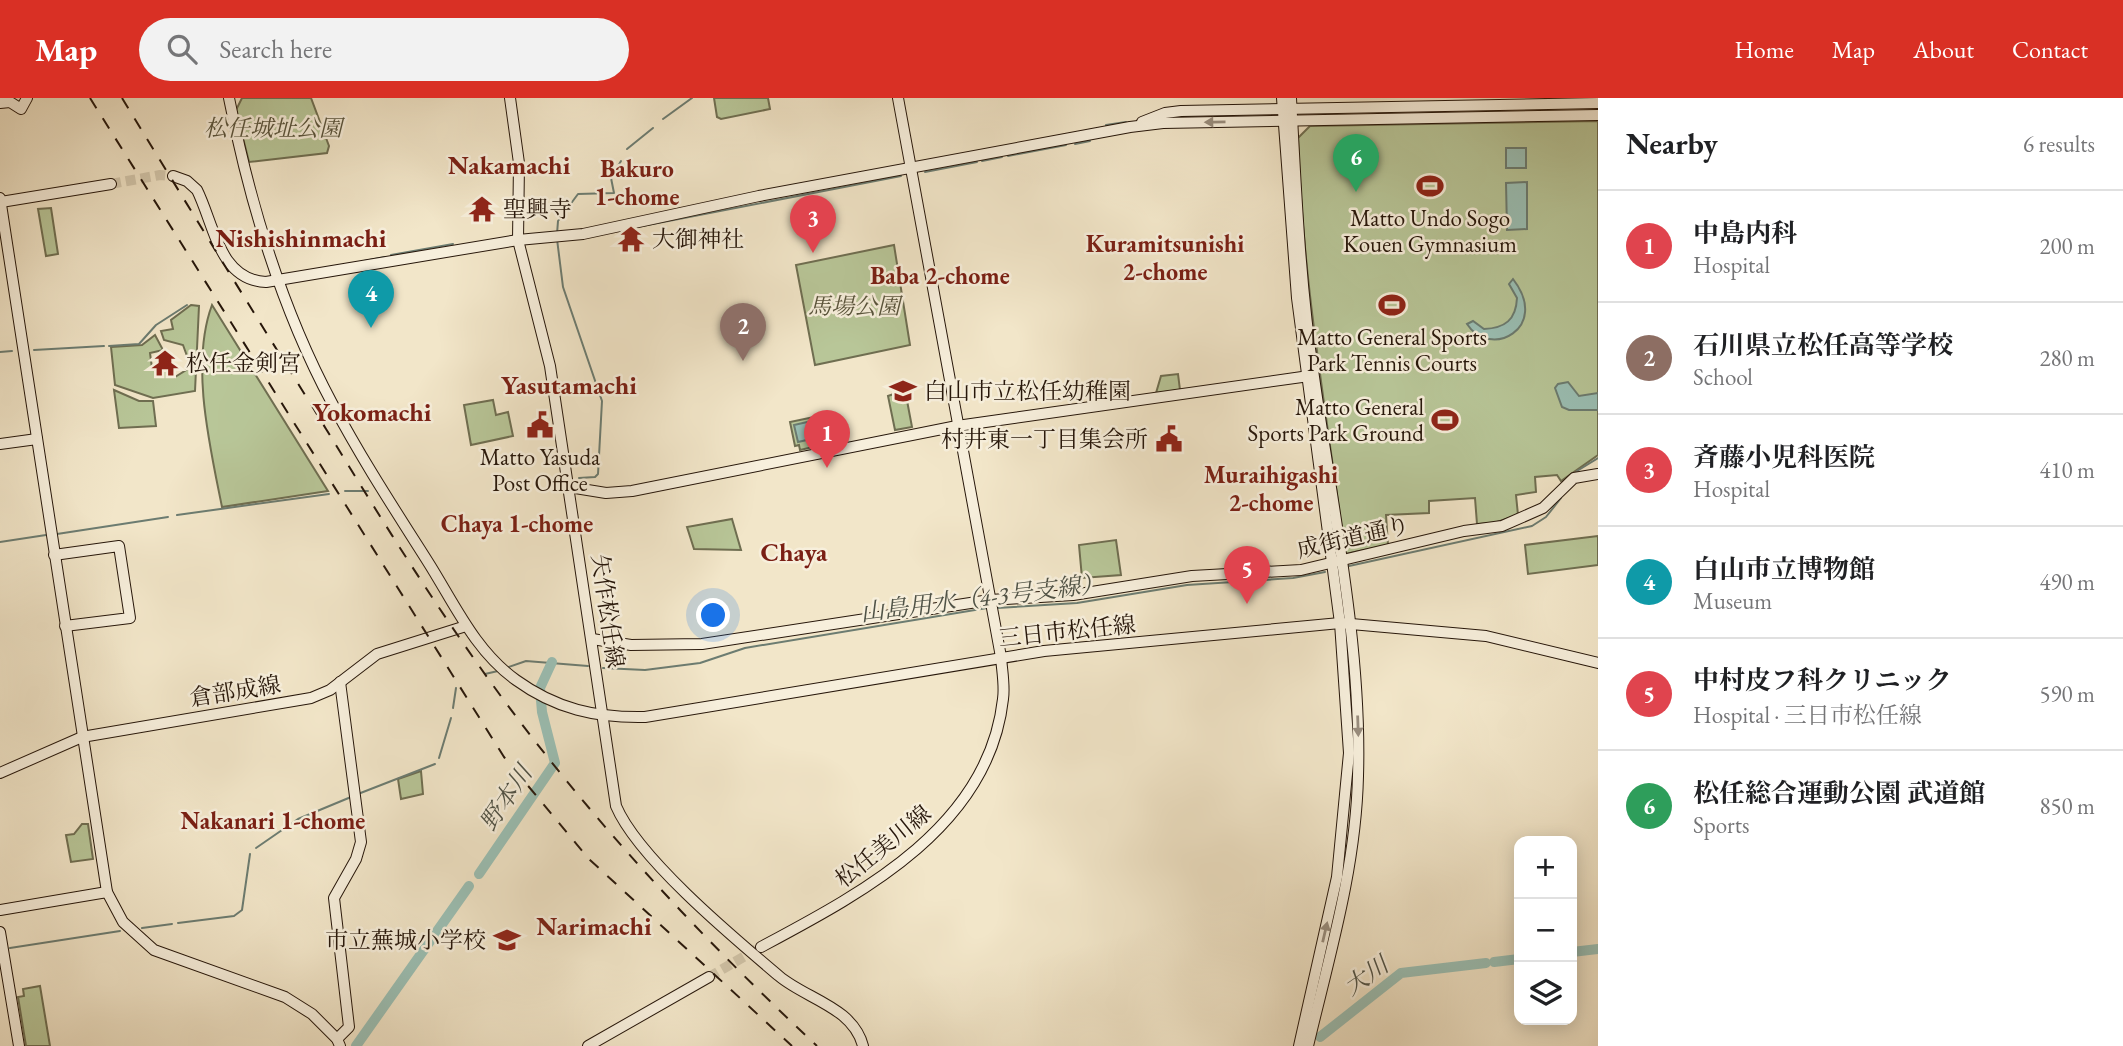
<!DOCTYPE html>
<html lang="en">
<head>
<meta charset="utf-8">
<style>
	:root { --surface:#fff; --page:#f2f2f2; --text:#202124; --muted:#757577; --line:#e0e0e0; --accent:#d93025 }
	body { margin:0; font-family:"EB Garamond","Noto Serif JP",serif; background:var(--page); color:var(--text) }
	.controls { position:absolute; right:21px; bottom:21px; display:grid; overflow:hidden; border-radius:14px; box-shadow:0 4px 18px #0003 }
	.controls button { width:63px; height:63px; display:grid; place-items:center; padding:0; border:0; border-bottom:2px solid var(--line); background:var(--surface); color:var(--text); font:35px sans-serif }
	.you { position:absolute; left:714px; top:518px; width:24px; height:24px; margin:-18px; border:5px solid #fff; border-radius:50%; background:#1a73e8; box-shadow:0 0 0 10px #1a73e833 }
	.badge { display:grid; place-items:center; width:46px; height:46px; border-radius:50%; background:var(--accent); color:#fff; font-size:23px; font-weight:700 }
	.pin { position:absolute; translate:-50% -58px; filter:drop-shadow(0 2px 4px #0008) }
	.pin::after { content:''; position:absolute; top:37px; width:24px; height:21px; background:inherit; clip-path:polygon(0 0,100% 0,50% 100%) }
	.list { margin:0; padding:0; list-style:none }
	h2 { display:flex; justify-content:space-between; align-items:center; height:91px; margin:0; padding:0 28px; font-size:30px }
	h2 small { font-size:23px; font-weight:400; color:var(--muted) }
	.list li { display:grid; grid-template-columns:46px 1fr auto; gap:21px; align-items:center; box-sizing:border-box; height:112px; padding:0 28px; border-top:2px solid var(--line) }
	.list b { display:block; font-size:26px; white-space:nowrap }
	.list p { margin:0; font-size:23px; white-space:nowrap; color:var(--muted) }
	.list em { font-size:23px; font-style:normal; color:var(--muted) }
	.icon { flex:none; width:38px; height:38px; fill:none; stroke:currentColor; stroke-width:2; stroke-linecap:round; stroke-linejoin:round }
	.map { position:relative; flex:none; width:1598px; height:948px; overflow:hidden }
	header { display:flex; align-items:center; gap:42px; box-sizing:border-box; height:98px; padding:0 35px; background:var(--accent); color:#fff }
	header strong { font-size:33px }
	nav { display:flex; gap:38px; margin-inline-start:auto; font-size:24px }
	.search { width:490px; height:63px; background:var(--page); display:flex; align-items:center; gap:18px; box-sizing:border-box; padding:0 24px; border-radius:38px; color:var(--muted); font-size:26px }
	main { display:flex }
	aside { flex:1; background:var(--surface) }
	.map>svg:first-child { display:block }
	.green { fill:#b8c698; stroke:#6f6e51; stroke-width:2 }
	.water { fill:#9bc0b5; stroke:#6c7c71; stroke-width:2 }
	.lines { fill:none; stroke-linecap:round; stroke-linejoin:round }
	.stream { stroke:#6c7c71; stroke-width:2 }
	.river { stroke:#9bc0b5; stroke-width:10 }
	.secondary-tunnel { stroke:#d3c7ac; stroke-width:10; stroke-dasharray:10 5; stroke-linecap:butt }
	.secondary-casing { stroke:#26160a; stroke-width:12 }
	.secondary { stroke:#f7efdc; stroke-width:10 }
	.rail { stroke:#26160a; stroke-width:2; stroke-dasharray:12 12; stroke-linecap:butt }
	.oneway { fill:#998d7e }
	.labels { text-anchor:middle; stroke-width:5; stroke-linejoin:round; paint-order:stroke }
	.park-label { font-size:23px; font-style:italic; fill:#59543c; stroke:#f7efdc }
	.poi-label { font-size:23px; fill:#26160a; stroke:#f7efdc; text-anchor:start }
	.street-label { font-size:23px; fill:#26160a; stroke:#f7efdc }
	.neighbourhood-label { font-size:24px; font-weight:bold; fill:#7a1f14; stroke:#f7efdc }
	.water-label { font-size:24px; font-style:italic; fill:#4f5246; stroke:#f7efdc }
	.quarter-label { font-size:26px; font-weight:bold; fill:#7a1f14; stroke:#f7efdc }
</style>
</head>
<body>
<header>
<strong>Map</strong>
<div class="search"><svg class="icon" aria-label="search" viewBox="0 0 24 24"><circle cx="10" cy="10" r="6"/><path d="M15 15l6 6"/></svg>Search here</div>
<nav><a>Home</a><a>Map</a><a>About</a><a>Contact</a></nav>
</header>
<main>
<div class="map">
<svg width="1598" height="948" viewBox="0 0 1598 948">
	<rect width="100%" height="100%" fill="#f2e6c9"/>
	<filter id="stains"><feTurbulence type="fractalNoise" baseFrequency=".00286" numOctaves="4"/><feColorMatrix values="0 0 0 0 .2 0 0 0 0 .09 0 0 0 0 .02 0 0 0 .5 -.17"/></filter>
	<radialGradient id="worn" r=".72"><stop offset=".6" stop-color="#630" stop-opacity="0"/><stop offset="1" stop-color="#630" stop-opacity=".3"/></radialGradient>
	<g class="green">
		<polygon points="242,0 311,0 329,48 327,55 249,64 236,12"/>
		<polygon points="714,0 768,0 770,11 721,21 717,19"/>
		<path d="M1598 23V357L1561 383 1557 377 1535 379 1536 394 1516 397 1518 417 1494 425 1477 426 1475 400 1429 403V415L1386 417 1388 447 1345 456C1327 317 1302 180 1298 40L1310 28Z"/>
		<polygon points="51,110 58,156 46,158 38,111"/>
		<polygon points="894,147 910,247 815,267 796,167"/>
		<polygon points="191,207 199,208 195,293 153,300 115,287 111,249 142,247 155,237 163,252 150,255 152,270 169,271 175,279 191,269 183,247 164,242 161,233 173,231 171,222"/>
		<path d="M212 207 328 393 222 409C210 349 190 266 212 207Z"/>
		<polygon points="1178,276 1180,292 1156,295 1161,278"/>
		<polygon points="114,292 139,303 153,303 156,328 119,330"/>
		<polygon points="905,292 912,329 895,332 888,298"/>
		<polygon points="493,302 496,317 508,314 513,338 471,347 464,307"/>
		<polygon points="819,318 824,341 812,344 813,349 800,352 799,347 795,348 790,324"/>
		<polygon points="732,421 741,452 694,451 687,429"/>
		<polygon points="1598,438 1598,467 1528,476 1525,447"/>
		<polygon points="1116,442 1121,477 1082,480 1079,447"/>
		<polygon points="421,673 423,696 401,701 398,681"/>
		<polygon points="82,726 88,726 93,761 71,764 66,737 74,736"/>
		<polygon points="40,888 50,948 26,948 18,899 24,898 23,891"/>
	</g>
	<g class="water">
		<rect x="1506" y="50" width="20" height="20"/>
		<polygon points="1527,84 1527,131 1507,132 1506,85"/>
		<path d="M1513 181C1551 230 1490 262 1467 226L1473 223 1484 231C1505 230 1516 222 1517 200L1509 186Z"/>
		<polygon points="1568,284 1579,298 1598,295 1598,312 1569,312 1562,309 1555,290 1558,286"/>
		<polygon points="816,322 820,339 798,344 794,327"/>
	</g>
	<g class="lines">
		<g class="stream">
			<polyline points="1472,12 1565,10"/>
			<polyline points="1179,18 1204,17"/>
			<polyline points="663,21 692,0"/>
			<polyline points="1106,27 1126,24"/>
			<polyline points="1075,46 1090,43"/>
			<polyline points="627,51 653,30"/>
			<polyline points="1008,58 1066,47"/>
			<polyline points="982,63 1002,59"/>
			<polyline points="925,74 977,64"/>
			<polyline points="627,131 901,78"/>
			<polyline points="557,136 558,123 578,96 614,95 611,80 621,63"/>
			<polyline points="557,141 563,189 602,303 598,376 595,379 579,380"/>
			<polyline points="391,157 453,146"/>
			<polyline points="364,163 385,159"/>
			<polyline points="109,248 139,246 156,227 187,207"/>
			<polyline points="34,252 104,248"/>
			<polyline points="0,254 12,253"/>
			<polyline points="1577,373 1598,360"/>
			<polyline points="345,393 368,393"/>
			<polyline points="177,417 329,396"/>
			<polyline points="57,436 168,419"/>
			<polyline points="0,444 46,437"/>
			<polyline points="1349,468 1532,428 1546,419 1561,400"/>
			<polyline points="997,510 1077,505 1187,487 1293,480 1325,474"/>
			<polyline points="506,570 526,563 588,568"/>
			<polyline points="603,570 645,572 700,565 745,550 987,510"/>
			<polyline points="485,576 498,573"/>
			<polyline points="453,610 456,590"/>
			<polyline points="439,660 451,620"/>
			<polyline points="358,696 435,666"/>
			<polyline points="256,750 298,721 351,699"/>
			<polyline points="178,825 234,818 242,812 250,756"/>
			<polyline points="142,830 172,826"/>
			<polyline points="10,850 120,833"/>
		</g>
		<g class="river">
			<polyline points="479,776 555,665 542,614 540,590 552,564"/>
			<polyline points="1572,854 1598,851"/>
			<polyline points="1494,864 1519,861"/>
			<polyline points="1320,939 1401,875 1486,865"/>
			<polyline points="356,948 469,788"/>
		</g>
		<g class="secondary-tunnel">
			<polyline points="111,86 160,77 173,78"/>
			<polyline points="709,879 757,851"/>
		</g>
		<g class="secondary-casing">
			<g id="secondary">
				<path d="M229 0C250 106 281 210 332 305 361 360 395 412 428 464 454 505 475 553 516 582 556 611 596 620 645 619L1044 553 1340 525 1486 538 1598 565"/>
				<path d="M510 0 519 65 518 142 550 268 616 708C638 760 734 840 779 878 806 901 853 909 863 948"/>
				<polyline points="1282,0 1297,200 1340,525 1349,655 1337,779 1299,948"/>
				<path d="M1291 0C1296 93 1300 187 1314 279 1332 407 1362 549 1358 678 1356 770 1329 859 1308 948"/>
				<polyline points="0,5 10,4 21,11 27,0"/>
				<polyline points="1142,24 1165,15 1181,13 1598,5"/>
				<path d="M173 78 187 83 197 92C214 126 219 182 266 184L518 142 583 136 759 98 1130 29 1163 25 1598 17"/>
				<polyline points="0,100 107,794 123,824 154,852 285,899 312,916 337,941 340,948"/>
				<polyline points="1,104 111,86"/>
				<polyline points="0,346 37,341"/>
				<polyline points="569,389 606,395 632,393 957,328 1309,278"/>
				<polyline points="54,457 119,448 130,520 65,528"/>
				<polyline points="592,541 631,547 702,546 990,502 1073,497 1192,478 1301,472 1464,433 1502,428 1543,410 1574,380 1598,376"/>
				<polyline points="0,675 82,639 311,600 330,592 377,556 466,528"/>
				<polyline points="0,812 107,794"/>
				<polyline points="0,834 19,948"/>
				<path d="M761 849C862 795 989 729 1003 601 1005 588 1002 573 1001 559L898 0"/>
				<polyline points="337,941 349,929 334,800 356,761 361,744 340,584"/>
				<polyline points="588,948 709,879"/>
			</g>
		</g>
		<use href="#secondary" class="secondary"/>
		<g class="rail">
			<polyline points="90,0 504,659 589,761 792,948"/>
			<path d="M122 0C185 103 248 206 312 308 378 416 444 524 521 625 610 742 710 848 817 948"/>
		</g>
	</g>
	<defs><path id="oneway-solid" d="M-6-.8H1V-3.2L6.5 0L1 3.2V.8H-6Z" transform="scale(1.75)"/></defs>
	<g class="oneway">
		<use href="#oneway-solid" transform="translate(1215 24) rotate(179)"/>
		<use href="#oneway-solid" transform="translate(1358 628) rotate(88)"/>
		<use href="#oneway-solid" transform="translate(1325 834) rotate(-77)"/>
	</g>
	<defs>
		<g id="stadium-bare" transform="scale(2.1)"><path d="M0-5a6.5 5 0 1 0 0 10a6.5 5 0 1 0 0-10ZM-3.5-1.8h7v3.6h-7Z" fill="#8f2418" stroke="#f7efdc" stroke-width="2.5" paint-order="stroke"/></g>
		<g id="temple-bare" transform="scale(2.1)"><path d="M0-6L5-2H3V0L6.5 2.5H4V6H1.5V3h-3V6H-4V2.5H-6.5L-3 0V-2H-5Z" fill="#8f2418" stroke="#f7efdc" stroke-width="2.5" paint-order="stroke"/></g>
		<g id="school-bare" transform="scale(2.1)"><path d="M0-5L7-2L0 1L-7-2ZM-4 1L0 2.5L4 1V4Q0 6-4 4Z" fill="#8f2418" stroke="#f7efdc" stroke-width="2.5" paint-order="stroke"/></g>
		<g id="civic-bare" transform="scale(2.1)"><path d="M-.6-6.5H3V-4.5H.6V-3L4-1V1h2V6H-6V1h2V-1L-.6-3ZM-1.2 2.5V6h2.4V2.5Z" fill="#8f2418" stroke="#f7efdc" stroke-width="2.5" paint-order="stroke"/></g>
	</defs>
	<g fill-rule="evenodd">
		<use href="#stadium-bare" x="1430" y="88"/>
		<use href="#temple-bare" x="482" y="111"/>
		<use href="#temple-bare" x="631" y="141"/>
		<use href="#stadium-bare" x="1392" y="207"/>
		<use href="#temple-bare" x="165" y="265"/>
		<use href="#school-bare" x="903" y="293"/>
		<use href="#stadium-bare" x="1445" y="322"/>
		<use href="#civic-bare" x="540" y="327"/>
		<use href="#civic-bare" x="1169" y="341"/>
		<use href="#school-bare" x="507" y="842"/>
	</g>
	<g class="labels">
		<g class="park-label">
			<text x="273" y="38">松任城址公園</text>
			<text x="854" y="216">馬場公園</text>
		</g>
		<g class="poi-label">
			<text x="503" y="119">聖興寺</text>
			<text x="1430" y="128" text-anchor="middle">Matto Undo Sogo<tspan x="1430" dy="26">Kouen Gymnasium</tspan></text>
			<text x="652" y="149">大御神社</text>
			<text x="1392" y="247" text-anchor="middle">Matto General Sports<tspan x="1392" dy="26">Park Tennis Courts</tspan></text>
			<text x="186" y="273">松任金剣宮</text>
			<text x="924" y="301">白山市立松任幼稚園</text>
			<text x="1424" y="317" text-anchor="end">Matto General<tspan x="1424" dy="26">Sports Park Ground</tspan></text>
			<text x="1148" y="349" text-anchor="end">村井東一丁目集会所</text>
			<text x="540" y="367" text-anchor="middle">Matto Yasuda<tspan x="540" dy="26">Post Office</tspan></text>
			<text x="486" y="850" text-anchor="end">市立蕪城小学校</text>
		</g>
		<g class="street-label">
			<text transform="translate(1353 439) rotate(-13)" y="8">成街道通り</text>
			<text transform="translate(608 513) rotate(82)" y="8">矢作松任線</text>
			<text transform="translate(1067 533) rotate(-6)" y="8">三日市松任線</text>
			<text transform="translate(235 593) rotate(-9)" y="8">倉部成線</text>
			<text transform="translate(883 748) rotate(-39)" y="8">松任美川線</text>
		</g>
		<g class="neighbourhood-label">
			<text x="637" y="79">Bakuro<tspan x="637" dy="28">1-chome</tspan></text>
			<text x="1165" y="154">Kuramitsunishi<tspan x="1165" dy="28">2-chome</tspan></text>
			<text x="940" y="186">Baba 2-chome</text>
			<text x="1271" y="385">Muraihigashi<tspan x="1271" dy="28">2-chome</tspan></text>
			<text x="517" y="434">Chaya 1-chome</text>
			<text x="273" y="731">Nakanari 1-chome</text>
		</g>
		<g class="water-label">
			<text transform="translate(982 500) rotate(-7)" y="8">山島用水（4-3号支線）</text>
			<text transform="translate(506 700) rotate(-56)" y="8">野本川</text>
			<text transform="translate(1366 878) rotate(-35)" y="8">大川</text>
		</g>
		<g class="quarter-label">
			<text x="509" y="76">Nakamachi</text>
			<text x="301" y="149">Nishishinmachi</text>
			<text x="569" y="296">Yasutamachi</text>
			<text x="372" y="323">Yokomachi</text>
			<text x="794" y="463">Chaya</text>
			<text x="594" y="837">Narimachi</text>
		</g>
	</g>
	<rect width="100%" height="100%" filter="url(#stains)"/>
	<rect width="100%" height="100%" fill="url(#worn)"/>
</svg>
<div class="controls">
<button>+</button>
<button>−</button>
<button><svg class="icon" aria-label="layers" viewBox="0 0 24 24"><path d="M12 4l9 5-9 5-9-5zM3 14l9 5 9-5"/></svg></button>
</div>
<div class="you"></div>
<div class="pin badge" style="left:827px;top:370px;background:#e0444e">1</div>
<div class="pin badge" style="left:743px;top:263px;background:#8d6e63">2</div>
<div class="pin badge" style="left:813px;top:155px;background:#e0444e">3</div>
<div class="pin badge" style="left:371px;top:230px;background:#0f9aa8">4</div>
<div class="pin badge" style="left:1247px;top:506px;background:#e0444e">5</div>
<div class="pin badge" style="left:1356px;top:94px;background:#2e9e5b">6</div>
</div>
<aside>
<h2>Nearby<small>6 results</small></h2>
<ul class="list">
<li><span class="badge" style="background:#e0444e">1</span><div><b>中島内科</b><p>Hospital</p></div><em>200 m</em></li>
<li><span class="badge" style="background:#8d6e63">2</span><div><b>石川県立松任高等学校</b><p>School</p></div><em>280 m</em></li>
<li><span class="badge" style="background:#e0444e">3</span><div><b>斉藤小児科医院</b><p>Hospital</p></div><em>410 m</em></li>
<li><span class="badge" style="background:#0f9aa8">4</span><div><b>白山市立博物館</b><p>Museum</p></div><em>490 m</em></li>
<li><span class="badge" style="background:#e0444e">5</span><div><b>中村皮フ科クリニック</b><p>Hospital · 三日市松任線</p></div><em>590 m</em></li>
<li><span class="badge" style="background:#2e9e5b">6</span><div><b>松任総合運動公園 武道館</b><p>Sports</p></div><em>850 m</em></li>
</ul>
</aside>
</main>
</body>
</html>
